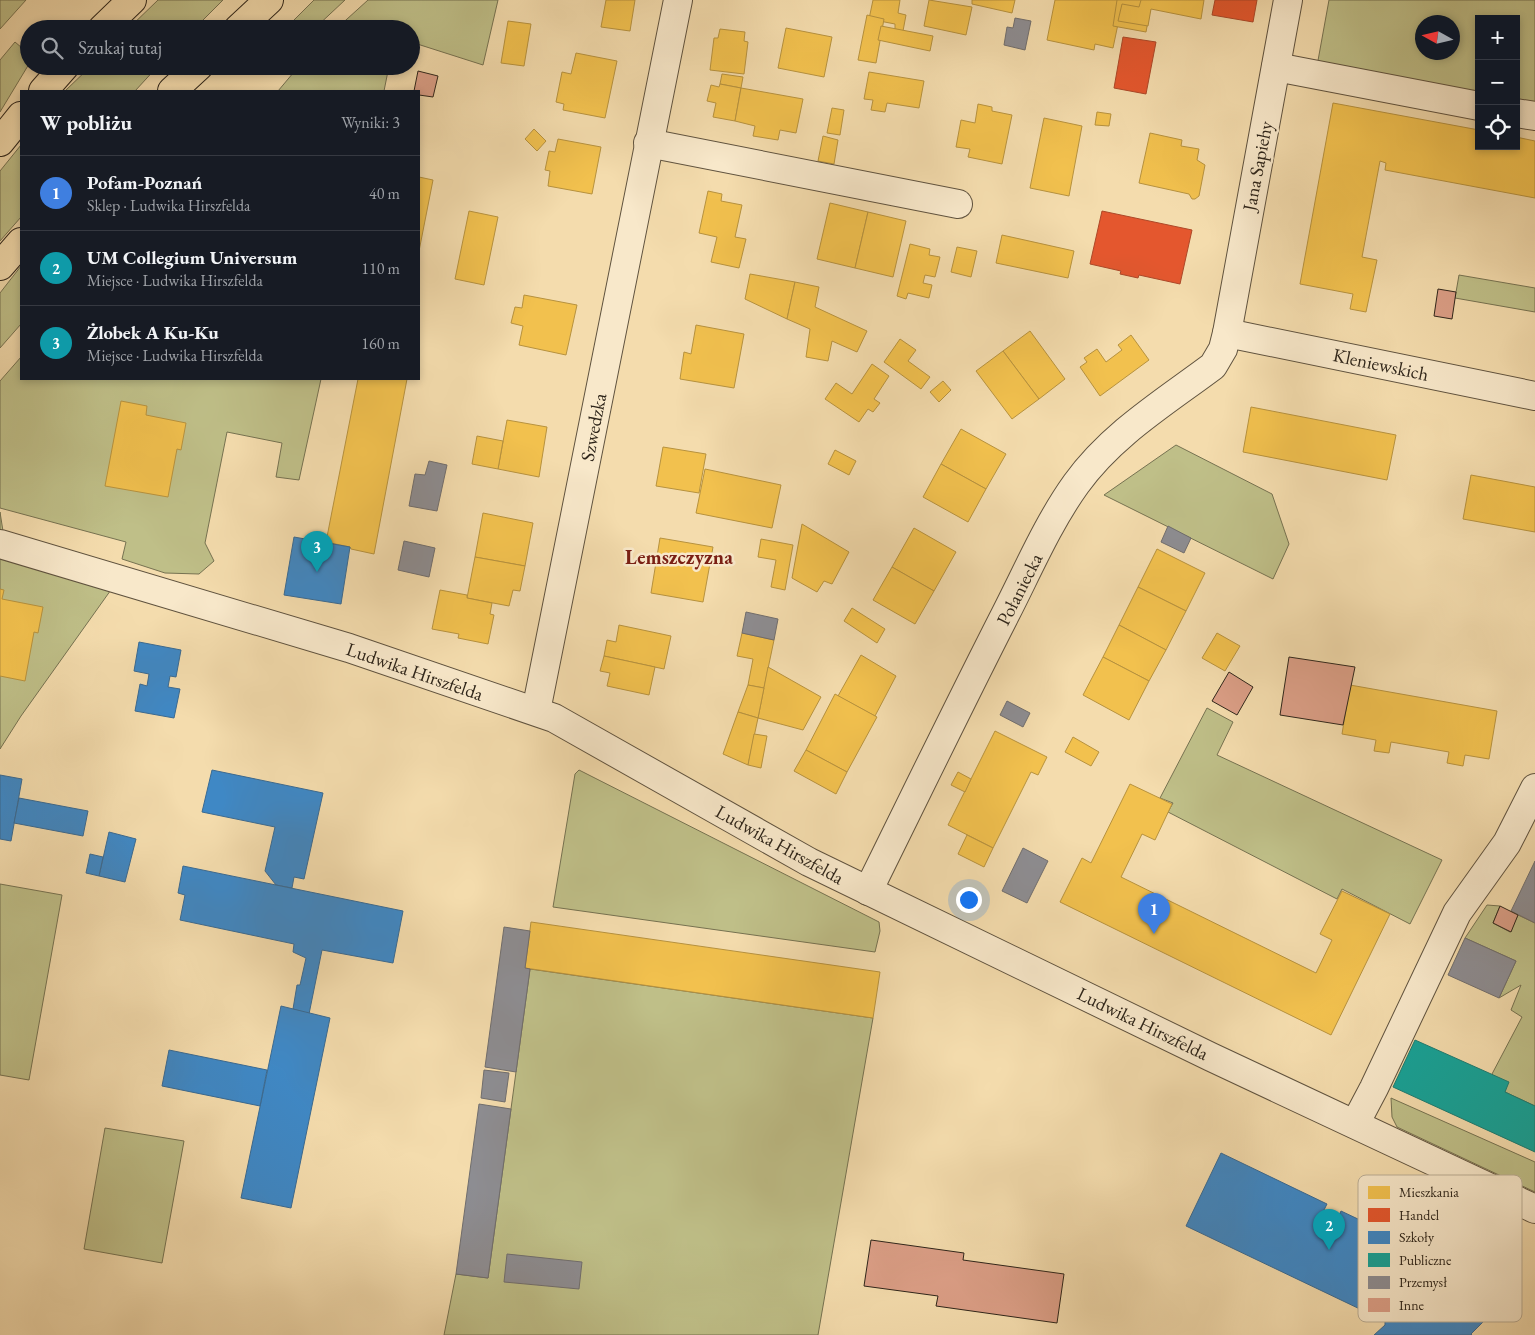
<!DOCTYPE html>
<html lang="pl">
<head>
<meta charset="utf-8">
<style>
	:root { --surface:#171b24; --page:#242831; --text:#f1f3f6; --muted:#9ea1a6; --line:#363941; --accent:#c59692 }
	body { margin:0; font-family:"EB Garamond",serif; background:var(--page); color:var(--text) }
	.controls { position:absolute; right:15px; top:15px; display:grid; overflow:hidden; border-radius:0px; box-shadow:0 2px 8px #0003 }
	.controls button { width:45px; height:45px; display:grid; place-items:center; padding:0; border:0; border-bottom:1px solid var(--line); background:var(--surface); color:var(--text); font:25px sans-serif }
	.compass { position:absolute; left:1415px; top:15px; width:45px; height:45px; border-radius:50%; background:var(--surface); box-shadow:0 2px 8px #0003; rotate:278deg }
	.you { position:absolute; left:968px; top:899px; width:18px; height:18px; margin:-12px; border:4px solid #fff; border-radius:50%; background:#1a73e8; box-shadow:0 0 0 8px #1a73e833 }
	.badge { display:grid; place-items:center; width:32px; height:32px; border-radius:50%; background:var(--accent); color:#fff; font-size:16px; font-weight:700 }
	.pin { position:absolute; translate:-50% -41px; filter:drop-shadow(0 1px 2px #0008) }
	.pin::after { content:''; position:absolute; top:26px; width:18px; height:15px; background:inherit; clip-path:polygon(0 0,100% 0,50% 100%) }
	.list { margin:0; padding:0; list-style:none }
	h2 { display:flex; justify-content:space-between; align-items:center; height:65px; margin:0; padding:0 20px; font-size:21px }
	h2 small { font-size:16px; font-weight:400; color:var(--muted) }
	.list li { display:grid; grid-template-columns:32px 1fr auto; gap:15px; align-items:center; box-sizing:border-box; height:75px; padding:0 20px; border-top:1px solid var(--line) }
	.list b { display:block; font-size:19px; white-space:nowrap }
	.list p { margin:0; font-size:16px; white-space:nowrap; color:var(--muted) }
	.list em { font-size:16px; font-style:normal; color:var(--muted) }
	.icon { flex:none; width:28px; height:28px; fill:none; stroke:currentColor; stroke-width:2; stroke-linecap:round; stroke-linejoin:round }
	.map { position:relative; flex:none; width:1535px; height:1335px; overflow:hidden }
	.search { position:absolute; background:var(--surface); box-shadow:0 2px 8px #0003; left:20px; top:20px; width:400px; height:55px; display:flex; align-items:center; gap:12px; box-sizing:border-box; padding:0 18px; border-radius:28px; color:var(--muted); font-size:19px }
	.panel { position:absolute; background:var(--surface); box-shadow:0 2px 8px #0003; left:20px; top:90px; width:400px; height:290px; border-radius:0px }
	.map>svg:first-child { display:block }
	.green { fill:#bfbf88; stroke:#767251; fill-rule:evenodd }
	.homes { fill:#f2c14e; stroke:#b7923e }
	.shops { fill:#e4572e; stroke:#ad4828 }
	.schools { fill:#3f88c5; stroke:#3a6a92 }
	.public { fill:#17a398; stroke:#1e7d72 }
	.industry { fill:#8d8d92; stroke:#706e6e }
	.building { fill:#dc9f87; stroke:#2e251a }
	.lines { fill:none; stroke-linecap:round; stroke-linejoin:round }
	.minor-casing { stroke:#60533f; stroke-width:30 }
	.major-casing { stroke:#2e251a; stroke-width:30 }
	.minor { stroke:#f8e8ca; stroke-width:28 }
	.major { stroke:#f4dcad; stroke-width:28 }
	.labels { text-anchor:middle; stroke-width:5; stroke-linejoin:round; paint-order:stroke }
	.street-label { font-size:19px; fill:#2e251a; stroke:#f8e8ca }
	.neighbourhood-label { font-size:20px; font-weight:bold; fill:#7a1f14; stroke:#f8e8ca }
	.key { fill:#f8e8ca; stroke:#bbae95; stroke-width:1 }
	.key-label { font-size:14px; fill:#2e251a }
</style>
</head>
<body>
<div class="map">
<svg width="1535" height="1335" viewBox="0 0 1535 1335">
	<rect width="100%" height="100%" fill="#f4dcad"/>
	<filter id="stains"><feTurbulence type="fractalNoise" baseFrequency=".004" numOctaves="4"/><feColorMatrix values="0 0 0 0 .2 0 0 0 0 .09 0 0 0 0 .02 0 0 0 .5 -.17"/></filter>
	<radialGradient id="worn" r=".72"><stop offset=".6" stop-color="#630" stop-opacity="0"/><stop offset="1" stop-color="#630" stop-opacity=".3"/></radialGradient>
	<g class="green">
		<polygon points="0,0 26,0 0,29"/>
		<polygon points="158,0 223,0 194,29 128,29"/>
		<polygon points="314,0 345,0 314,29 301,29 293,21"/>
		<polygon points="368,0 498,0 483,65 411,42 411,29 336,29"/>
		<path d="M1329 0H1535V106L1516 102V19H1479V96L1317 66ZM1422 22H1452V52H1422Z"/>
		<polygon points="15,42 29,54 29,64 0,112 0,60"/>
		<polygon points="91,66 158,66 135,91 65,91"/>
		<polygon points="299,66 389,66 384,91 278,91"/>
		<polygon points="21,145 21,217 0,241 0,171"/>
		<polygon points="21,266 21,324 0,348 0,293"/>
		<polygon points="1459,275 1535,288 1535,312 1455,298"/>
		<polygon points="21,357 21,379 321,379 299,480 276,477 282,443 227,432 205,543 214,561 199,574 165,573 122,559 126,542 0,508 0,381"/>
		<polygon points="1176,445 1272,494 1289,544 1273,579 1104,495"/>
		<polygon points="0,512 5,544 118,580 21,716 0,749"/>
		<polygon points="1207,708 1233,722 1217,755 1442,860 1410,924 1342,889 1337,899 1168,812 1173,803 1160,798"/>
		<polygon points="579,770 879,922 880,931 875,952 553,907 575,774"/>
		<polygon points="0,884 62,895 29,1080 0,1075"/>
		<polygon points="1487,905 1500,906 1493,923 1510,932 1518,915 1535,923 1535,1106 1505,1092 1492,1074 1522,1017 1511,1010 1521,985 1499,998 1516,961 1465,938"/>
		<polygon points="530,969 873,1018 818,1335 444,1335 456,1274 488,1278"/>
		<polygon points="1391,1098 1535,1162 1535,1192 1397,1127 1392,1117"/>
		<polygon points="105,1128 184,1141 162,1263 84,1249"/>
	</g>
	<g class="homes">
		<polygon points="606,0 635,0 630,31 601,27"/>
		<polygon points="873,0 900,0 898,13 906,15 903,31 895,29 895,24 869,19"/>
		<polygon points="929,0 972,7 966,35 924,26"/>
		<polygon points="972,0 1015,0 1012,13 972,4"/>
		<polygon points="1055,0 1123,0 1113,48 1095,44 1094,50 1047,40"/>
		<polygon points="1117,0 1152,0 1146,32 1113,26"/>
		<polygon points="1141,0 1204,0 1201,19 1151,9 1148,26 1118,21 1122,4 1139,7"/>
		<polygon points="867,15 884,19 876,63 858,60"/>
		<polygon points="508,21 531,24 524,66 501,63"/>
		<polygon points="881,26 933,36 930,51 878,40"/>
		<polygon points="786,28 832,37 824,77 778,68"/>
		<polygon points="720,29 745,32 744,41 748,42 744,74 710,70 714,38 718,38"/>
		<polygon points="576,53 617,61 605,118 563,110 564,104 556,102 562,72 571,74"/>
		<polygon points="869,72 924,81 919,108 887,103 885,112 871,110 873,100 864,99"/>
		<polygon points="722,74 743,77 741,88 720,84"/>
		<polygon points="720,84 741,88 735,121 713,117 716,103 707,101 711,85 719,87"/>
		<polygon points="741,88 803,99 796,133 780,130 778,140 753,136 755,126 735,121"/>
		<polygon points="1333,103 1479,130 1479,146 1516,146 1516,137 1535,141 1535,198 1385,170 1386,163 1380,161 1362,257 1377,260 1366,312 1350,309 1353,294 1300,284"/>
		<polygon points="978,104 992,107 992,111 1012,115 1002,164 968,157 970,149 956,147 961,120 975,123"/>
		<polygon points="832,108 844,110 840,135 827,133"/>
		<polygon points="1097,112 1111,114 1109,126 1095,125"/>
		<polygon points="1044,118 1082,126 1069,196 1030,188"/>
		<polygon points="534,129 546,141 537,151 525,139"/>
		<polygon points="1150,133 1182,140 1181,146 1199,149 1197,160 1205,165 1199,196 1195,199 1192,199 1189,194 1139,183"/>
		<polygon points="823,136 838,140 834,164 818,161"/>
		<polygon points="558,139 601,147 592,194 548,186 550,171 545,170 549,151 555,152"/>
		<polygon points="419,177 433,180 419,251"/>
		<polygon points="708,191 722,194 721,201 742,205 735,237 746,239 739,268 711,262 717,237 699,233"/>
		<polygon points="830,203 868,212 855,268 817,259"/>
		<polygon points="469,211 498,217 484,285 455,279"/>
		<polygon points="868,212 906,221 893,277 855,268"/>
		<polygon points="1002,235 1074,251 1068,278 996,263"/>
		<polygon points="910,244 930,249 929,255 940,257 935,277 925,275 923,283 932,285 929,298 908,293 906,299 897,296"/>
		<polygon points="957,247 977,251 971,277 951,272"/>
		<polygon points="750,274 795,282 787,319 745,299"/>
		<polygon points="795,282 819,287 815,307 867,331 857,352 832,341 828,361 806,357 810,329 787,319"/>
		<polygon points="524,295 577,305 566,355 519,345 523,326 511,323 515,307 522,308"/>
		<polygon points="696,325 744,334 734,388 680,379 684,352 691,354"/>
		<polygon points="1030,331 1065,379 1039,399 1003,351"/>
		<polygon points="1131,335 1149,360 1100,396 1080,367 1087,362 1084,358 1097,349 1106,362 1122,350 1118,345"/>
		<polygon points="900,339 916,350 908,361 930,377 921,389 884,362"/>
		<polygon points="1003,351 1039,399 1012,419 976,371"/>
		<polygon points="872,364 889,376 874,399 880,403 873,412 868,409 859,422 825,399 836,383 852,394"/>
		<polygon points="358,379 407,379 374,554 351,549 350,547 326,542"/>
		<polygon points="943,381 951,390 939,402 930,392"/>
		<polygon points="121,401 147,406 146,415 186,423 181,450 177,449 168,497 105,486"/>
		<polygon points="1251,407 1396,435 1387,480 1243,452"/>
		<polygon points="507,420 547,427 539,477 498,469"/>
		<polygon points="961,429 1006,454 986,489 941,464"/>
		<polygon points="477,436 503,441 498,469 472,464"/>
		<polygon points="663,447 706,454 699,493 656,486"/>
		<polygon points="835,450 856,461 849,475 828,464"/>
		<polygon points="941,464 986,489 968,522 923,497"/>
		<polygon points="705,469 781,485 772,528 696,513"/>
		<polygon points="1471,475 1535,487 1535,532 1463,519"/>
		<polygon points="483,513 533,523 525,566 475,557"/>
		<polygon points="802,524 849,552 832,584 824,581 817,592 792,578"/>
		<polygon points="914,528 956,552 934,591 892,567"/>
		<polygon points="660,538 713,547 703,602 651,593"/>
		<polygon points="761,539 793,545 785,590 771,587 776,560 758,557"/>
		<polygon points="1157,549 1205,573 1186,611 1138,587"/>
		<polygon points="475,557 525,566 520,591 513,590 509,606 467,598"/>
		<polygon points="892,567 934,591 915,624 873,600"/>
		<polygon points="1138,587 1186,611 1166,650 1119,625"/>
		<polygon points="0,589 4,590 2,599 43,607 38,633 34,632 25,681 0,676"/>
		<polygon points="440,590 467,595 467,598 492,603 490,614 494,615 488,644 458,638 459,634 432,629"/>
		<polygon points="852,608 885,629 877,643 844,621"/>
		<polygon points="619,625 671,636 664,669 604,656 607,640 616,642"/>
		<polygon points="1119,625 1166,650 1149,681 1103,657"/>
		<polygon points="742,633 774,640 764,688 748,685 753,659 737,656"/>
		<polygon points="1217,633 1240,646 1225,671 1202,658"/>
		<polygon points="861,655 896,676 875,716 838,696"/>
		<polygon points="604,656 655,667 649,695 607,686 610,673 600,671"/>
		<polygon points="1103,657 1149,681 1129,720 1083,695"/>
		<polygon points="768,667 821,697 803,730 758,718"/>
		<polygon points="748,685 764,688 758,718 738,712"/>
		<polygon points="1350,685 1497,711 1489,759 1465,755 1463,766 1447,763 1449,752 1391,742 1389,753 1374,751 1376,740 1342,734"/>
		<polygon points="835,694 877,717 847,772 806,750"/>
		<polygon points="738,712 758,718 748,765 723,754"/>
		<polygon points="995,731 1047,757 1038,775 1031,772 993,848 948,825"/>
		<polygon points="754,734 767,736 761,768 748,765"/>
		<polygon points="1073,737 1099,752 1091,766 1065,752"/>
		<polygon points="806,750 847,772 836,794 794,771"/>
		<polygon points="958,772 971,779 965,792 951,785"/>
		<polygon points="1130,784 1172,804 1155,840 1142,834 1121,877 1316,973 1332,940 1320,934 1342,891 1390,914 1331,1035 1060,902 1082,858 1091,863"/>
		<polygon points="967,835 993,848 984,867 958,854"/>
		<polygon points="531,922 880,972 873,1018 525,968"/>
	</g>
	<g class="shops">
		<polygon points="1215,0 1257,0 1253,22 1212,15"/>
		<polygon points="1123,37 1156,42 1146,94 1114,88"/>
		<polygon points="1102,211 1192,230 1180,284 1139,275 1138,278 1120,274 1121,271 1090,264"/>
	</g>
	<g class="schools">
		<polygon points="294,537 350,547 341,604 284,595"/>
		<polygon points="139,642 181,650 176,677 170,676 168,687 180,689 174,718 135,711 140,684 147,686 149,674 134,671"/>
		<polygon points="212,770 323,793 304,879 294,877 292,888 276,885 265,871 275,827 202,812"/>
		<polygon points="0,775 22,779 11,841 0,839"/>
		<polygon points="19,798 88,811 83,836 14,823"/>
		<polygon points="109,832 136,839 125,882 99,876"/>
		<polygon points="90,854 103,857 99,876 86,873"/>
		<polygon points="183,866 403,911 393,963 322,950 309,1014 293,1009 297,985 300,985 306,958 293,952 294,944 180,920 185,895 178,893"/>
		<polygon points="281,1006 330,1018 291,1208 241,1198"/>
		<polygon points="169,1050 267,1070 260,1106 162,1086"/>
		<polygon points="1221,1153 1327,1204 1322,1214 1337,1220 1341,1211 1472,1273 1464,1289 1483,1299 1497,1297 1499,1317 1485,1320 1471,1334 1472,1335 1374,1335 1385,1325 1385,1321 1186,1226"/>
	</g>
	<polygon class="public" points="1415,1040 1509,1082 1505,1092 1535,1106 1535,1152 1393,1087"/>
	<g class="industry">
		<polygon points="1015,18 1031,21 1025,50 1004,45 1007,27 1013,28"/>
		<polygon points="429,461 447,465 437,511 409,506 415,474 425,475"/>
		<polygon points="1168,526 1191,538 1184,553 1161,542"/>
		<polygon points="404,541 435,548 429,577 398,570"/>
		<polygon points="746,612 778,619 774,640 742,633"/>
		<polygon points="1007,701 1030,713 1023,727 1000,715"/>
		<polygon points="1023,848 1048,861 1027,903 1002,891"/>
		<polygon points="1535,861 1535,923 1511,911"/>
		<polygon points="504,927 530,931 525,968 530,969 516,1072 485,1067"/>
		<polygon points="1465,938 1516,961 1499,998 1448,975"/>
		<polygon points="484,1070 509,1073 505,1102 481,1098"/>
		<polygon points="479,1104 511,1109 488,1278 456,1274"/>
		<polygon points="507,1254 582,1262 579,1289 504,1282"/>
	</g>
	<g class="building">
		<polygon points="418,71 438,76 433,97 419,95 419,91 414,91"/>
		<polygon points="1438,289 1456,292 1452,319 1434,316"/>
		<polygon points="1289,657 1355,667 1343,725 1280,715"/>
		<polygon points="1229,672 1253,687 1237,715 1212,701"/>
		<polygon points="1500,906 1518,915 1511,932 1493,923"/>
		<polygon points="871,1240 964,1253 963,1260 1064,1274 1057,1323 936,1306 938,1296 864,1286"/>
	</g>
	<g class="lines">
		<g class="minor-casing">
			<g id="minor">
				<polyline points="1276,67 1479,106"/>
				<polyline points="1516,113 1535,116"/>
				<polyline points="648,143 958,204"/>
				<polyline points="1227,333 1535,396"/>
				<polyline points="0,544 349,648 554,718 809,862 1211,1057 1535,1209"/>
				<polyline points="536,711 678,0"/>
				<path d="M868 891C914 798 959 705 1006 613 1028 570 1048 523 1076 484 1112 434 1165 402 1213 366L1223 349 1227 333 1288 0"/>
				<polyline points="1355,1124 1374,1088 1457,913 1507,843 1535,788"/>
			</g>
		</g>
		<g class="major-casing">
			<g id="major">
				<polyline points="102,29 132,0"/>
				<polyline points="238,29 269,0"/>
				<polyline points="43,91 65,66"/>
				<polyline points="172,91 199,66"/>
				<polyline points="0,142 21,116"/>
				<polyline points="0,266 21,242"/>
			</g>
		</g>
		<use href="#minor" class="minor"/>
		<use href="#major" class="major"/>
	</g>
	<g class="labels">
		<g class="street-label">
			<text transform="translate(1257 166) rotate(-79)" y="7">Jana Sapiehy</text>
			<text transform="translate(1381 364) rotate(12)" y="7">Kleniewskich</text>
			<text transform="translate(593 427) rotate(-79)" y="7">Szwedzka</text>
			<text transform="translate(1019 589) rotate(-63)" y="7">Połaniecka</text>
			<text transform="translate(415 671) rotate(19)" y="7">Ludwika Hirszfelda</text>
			<text transform="translate(780 844) rotate(29)" y="7">Ludwika Hirszfelda</text>
			<text transform="translate(1143 1023) rotate(26)" y="7">Ludwika Hirszfelda</text>
		</g>
		<g class="neighbourhood-label">
			<text x="679" y="564">Lemszczyzna</text>
		</g>
	</g>
	<rect x="1358" y="1175" width="164" height="147" rx="8" class="key"/>
	<rect x="1368" y="1186" width="22" height="13" fill="#f2c14e"/>
	<rect x="1368" y="1208" width="22" height="14" fill="#e4572e"/>
	<rect x="1368" y="1231" width="22" height="13" fill="#3f88c5"/>
	<rect x="1368" y="1253" width="22" height="14" fill="#17a398"/>
	<rect x="1368" y="1276" width="22" height="13" fill="#8d8d92"/>
	<rect x="1368" y="1298" width="22" height="14" fill="#dc9f87"/>
	<g class="key-label">
		<text x="1399" y="1197">Mieszkania</text>
		<text x="1399" y="1220">Handel</text>
		<text x="1399" y="1242">Szkoły</text>
		<text x="1399" y="1265">Publiczne</text>
		<text x="1399" y="1287">Przemysł</text>
		<text x="1399" y="1310">Inne</text>
	</g>
	<rect width="100%" height="100%" filter="url(#stains)"/>
	<rect width="100%" height="100%" fill="url(#worn)"/>
</svg>
<div class="controls">
<button>+</button>
<button>−</button>
<button><svg class="icon" aria-label="locate" viewBox="0 0 24 24"><circle cx="12" cy="12" r="6"/><path d="M12 2v4M12 18v4M2 12h4M18 12h4"/></svg></button>
</div>
<svg class="compass" viewBox="-18 -18 36 36"><path d="M0-13l5 13h-10z" fill="#e53935"/><path d="M0 13l5-13h-10z" fill="#9ea1a6"/></svg>
<div class="you"></div>
<div class="pin badge" style="left:1154px;top:934px;background:#3f7fe0">1</div>
<div class="pin badge" style="left:1329px;top:1250px;background:#0f9aa8">2</div>
<div class="pin badge" style="left:317px;top:572px;background:#0f9aa8">3</div>
<div class="search"><svg class="icon" aria-label="search" viewBox="0 0 24 24"><circle cx="10" cy="10" r="6"/><path d="M15 15l6 6"/></svg>Szukaj tutaj</div>
<section class="panel">
<h2>W pobliżu<small>Wyniki: 3</small></h2>
<ul class="list">
<li><span class="badge" style="background:#3f7fe0">1</span><div><b>Pofam-Poznań</b><p>Sklep · Ludwika Hirszfelda</p></div><em>40 m</em></li>
<li><span class="badge" style="background:#0f9aa8">2</span><div><b>UM Collegium Universum</b><p>Miejsce · Ludwika Hirszfelda</p></div><em>110 m</em></li>
<li><span class="badge" style="background:#0f9aa8">3</span><div><b>Żlobek A Ku-Ku</b><p>Miejsce · Ludwika Hirszfelda</p></div><em>160 m</em></li>
</ul>
</section>
</div>
</body>
</html>
